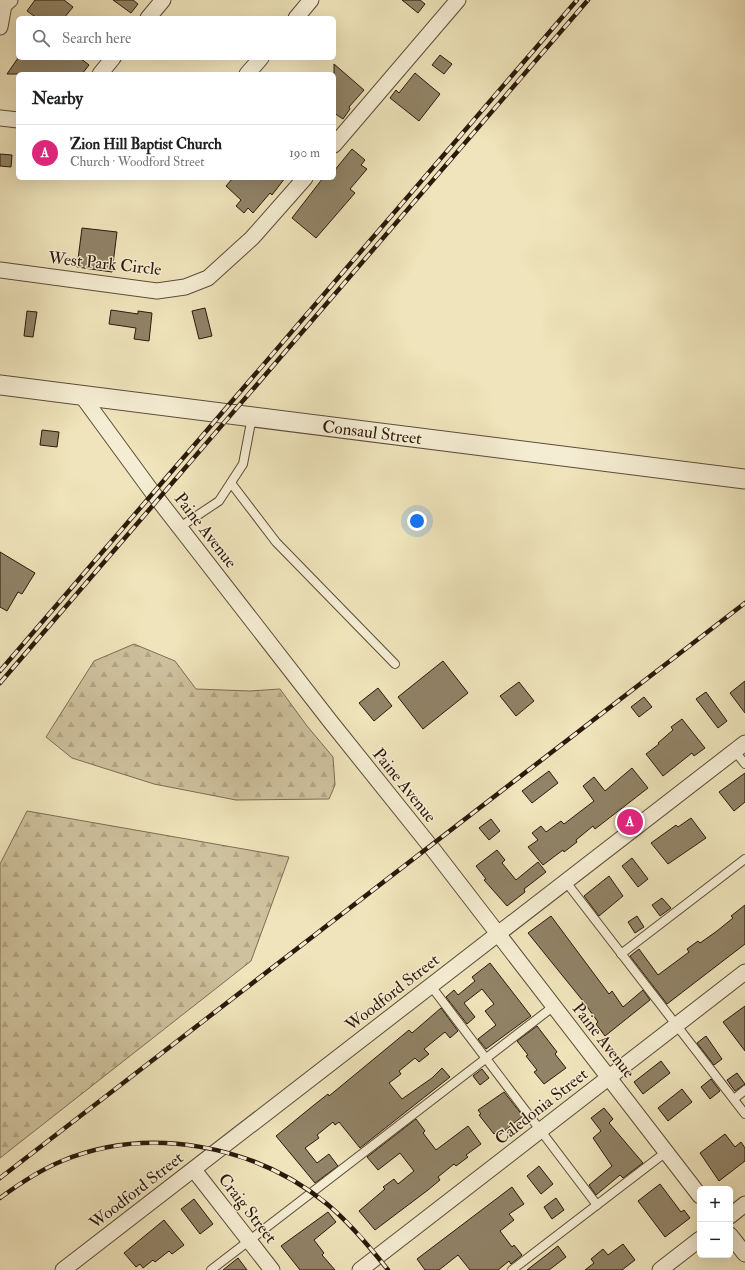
<!DOCTYPE html>
<html lang="en">
<head>
<meta charset="utf-8">
<style>
	body { margin:0; font-family:"IM FELL Double Pica",serif; background:#f6f6f6; color:#202124 }
	.controls { position:absolute; right:12px; bottom:12px; display:grid; overflow:hidden; border-radius:6px; box-shadow:0 4px 16px #0002 }
	.controls button { width:36px; height:36px; display:grid; place-items:center; padding:0; border:0; border-bottom:1px solid #e0e0e0; background:#fff; color:#202124; font:20px sans-serif }
	.you { position:absolute; left:417px; top:521px; width:14px; height:14px; margin:-10px; border:3px solid #fff; border-radius:50%; background:#1a73e8; box-shadow:0 0 0 6px #1a73e833 }
	.badge { display:grid; place-items:center; width:26px; height:26px; border-radius:50%; background:#db2777; color:#fff; font-size:13px; font-weight:700 }
	.pin { position:absolute; translate:-50% -50%; border:2px solid #fff; box-shadow:0 1px 4px #0006 }
	.list { margin:0; padding:0; list-style:none }
	h2 { display:flex; justify-content:space-between; align-items:center; height:52px; margin:0; padding:0 16px; font-size:17px }
	h2 small { font-size:13px; font-weight:400; color:#757577 }
	.list li { display:grid; grid-template-columns:26px 1fr auto; gap:12px; align-items:center; box-sizing:border-box; height:56px; padding:0 16px; border-top:1px solid #e0e0e0 }
	.list b { display:block; font-size:15px; white-space:nowrap }
	.list p { margin:0; font-size:13px; white-space:nowrap; color:#757577 }
	.list em { font-size:13px; font-style:normal; color:#757577 }
	.icon { flex:none; width:22px; height:22px; fill:none; stroke:currentColor; stroke-width:2; stroke-linecap:round; stroke-linejoin:round }
	.map { position:relative; flex:none; width:745px; height:1270px; overflow:hidden }
	.search { position:absolute; background:#fff; box-shadow:0 4px 16px #0002; left:16px; top:16px; width:320px; height:44px; display:flex; align-items:center; gap:10px; box-sizing:border-box; padding:0 14px; border-radius:6px; color:#757577; font-size:15px }
	.panel { position:absolute; background:#fff; box-shadow:0 4px 16px #0002; left:16px; top:72px; width:320px; height:108px; border-radius:6px }
	.map>svg:first-child { display:block }
	.forest { fill:url(#forest-firs); stroke:#7c6d54 }
	.building { fill:#918367; stroke:#2b190b }
	.lines { fill:none; stroke-linecap:round; stroke-linejoin:round }
	.service-casing { stroke:#5c4c37; stroke-width:10 }
	.minor-casing { stroke:#5c4c37; stroke-width:17 }
	.tertiary-casing { stroke:#5c4c37; stroke-width:21 }
	.service { stroke:#f5edd3; stroke-width:8 }
	.minor { stroke:#f5edd3; stroke-width:15 }
	.tertiary { stroke:#f5edd3; stroke-width:19 }
	.rail-casing { stroke:#2b190b; stroke-width:4.5 }
	.rail { stroke:#f5edd3; stroke-width:3; stroke-dasharray:9; stroke-linecap:butt }
	.labels { text-anchor:middle; stroke-width:3; stroke-linejoin:round; paint-order:stroke }
	.street-label { font-size:17px; fill:#2b190b; stroke:#f5edd3 }
</style>
</head>
<body>
<div class="map">
<svg width="745" height="1270" viewBox="0 0 745 1270">
	<defs>
		<pattern id="forest-firs" width="22" height="20" patternUnits="userSpaceOnUse"><rect width="22" height="20" fill="#cec19d"/><path d="M5 1l3.5 6h-7zM16 11l3.5 6h-7z" fill="#b1a586"/></pattern>
	</defs>
	<rect width="100%" height="100%" fill="#efe4bb"/>
	<filter id="stains"><feTurbulence type="fractalNoise" baseFrequency=".005" numOctaves="4"/><feColorMatrix values="0 0 0 0 .2 0 0 0 0 .09 0 0 0 0 .02 0 0 0 .5 -.17"/></filter>
	<radialGradient id="worn" r=".72"><stop offset=".6" stop-color="#630" stop-opacity="0"/><stop offset="1" stop-color="#630" stop-opacity=".3"/></radialGradient>
	<g class="forest">
		<path d="M134,644L175,661L196,689L250,691L280,689L307,726L333,757L335,785L329,799L236,800L154,784L72,758L46,737L94,661Z"/>
		<path d="M27,811L289,857L251,961L0,1158V864Z"/>
	</g>
	<g class="building">
		<path d="M35,0H64L73,7L64,18H37L27,11Z"/>
		<path d="M113,0H133L138,4L131,13Z"/>
		<path d="M402,0H420L425,4L418,13Z"/>
		<path d="M440,55L452,64L444,74L432,65Z"/>
		<path d="M18,58H80L89,65L82,74H7Z"/>
		<path d="M334,64L364,90L349,107L350,109L343,119L334,113Z"/>
		<path d="M415,73L440,94L419,121L390,98L396,90L399,93Z"/>
		<path d="M352,149L365,160L361,165L367,169L350,189L355,193L316,238L292,218L323,178H334V171Z"/>
		<path d="M0,154L12,155L11,167L0,166Z"/>
		<path d="M233,178H285L272,195L270,193L253,213L248,208L244,213L236,206L241,200L226,186Z"/>
		<path d="M82,228L117,232L112,272L77,267Z"/>
		<path d="M205,308L212,336L199,339L192,311Z"/>
		<path d="M111,310L138,314V311L152,313L149,341L134,339L136,328L109,324Z"/>
		<path d="M27,311L37,312L33,337L24,336Z"/>
		<path d="M42,430L59,432L57,447L40,445Z"/>
		<path d="M0,552L35,573L22,594L18,592L7,611L0,607Z"/>
		<path d="M443,661L468,693L423,729L398,697Z"/>
		<path d="M745,681V713L730,693Z"/>
		<path d="M519,682L534,701L516,716L500,696Z"/>
		<path d="M378,688L392,706L374,721L359,703Z"/>
		<path d="M706,692L727,721L718,728L696,699Z"/>
		<path d="M644,697L652,707L639,717L631,707Z"/>
		<path d="M682,719L705,748L694,756L692,753L663,776L646,754L659,744L658,743L673,730L671,727Z"/>
		<path d="M632,768L648,788L595,829L593,826L576,840L577,842L564,852L563,850L543,865L528,847L538,840L532,833L541,826L546,832L561,821L564,824L594,801L583,786L594,777L605,791Z"/>
		<path d="M549,771L558,783L532,803L522,791Z"/>
		<path d="M745,773V802L734,811L719,792Z"/>
		<path d="M691,818L706,838L668,864L651,843L676,825L678,827Z"/>
		<path d="M491,819L500,831L489,840L479,828Z"/>
		<path d="M497,850L505,860L502,863L516,880L538,862L546,872L524,889L525,892L507,906L484,880L486,879L476,866Z"/>
		<path d="M632,858L648,879L638,887L622,866Z"/>
		<path d="M609,876L623,896L599,916L584,896Z"/>
		<path d="M662,898L671,908L660,916L652,905Z"/>
		<path d="M745,905V944L667,1004L630,956L639,949L658,975L689,952L687,949L698,941L700,943L717,931L733,918L731,916Z"/>
		<path d="M551,916L609,994L612,991L623,1007L643,990L650,1000L605,1036L596,1024L598,1022L583,1001L528,933Z"/>
		<path d="M637,916L644,927L635,933L628,922Z"/>
		<path d="M490,963L531,1016L486,1049L478,1039L496,1025L485,1011L494,1004L482,989L464,1003L475,1017L467,1024L446,997L454,990L458,995L475,981L472,977Z"/>
		<path d="M745,1006V1051L723,1022Z"/>
		<path d="M441,1008L458,1031L450,1038L445,1032L424,1049L429,1054L419,1062L415,1058L399,1071L401,1074L389,1083L402,1099L432,1078L442,1068L450,1077L360,1148L339,1122L335,1125L333,1122L317,1135L319,1138L305,1148L317,1163L329,1154L338,1166L315,1183L276,1136L314,1105L328,1094L329,1096L409,1030L412,1033Z"/>
		<path d="M537,1026L557,1052L555,1054L566,1068L544,1084L534,1072L537,1070L526,1056L528,1055L517,1041Z"/>
		<path d="M706,1036L722,1059L714,1065L697,1043Z"/>
		<path d="M661,1061L670,1073L643,1094L634,1082Z"/>
		<path d="M482,1069L489,1078L480,1085L473,1076Z"/>
		<path d="M737,1073L745,1084L735,1091L727,1080Z"/>
		<path d="M711,1079L720,1091L710,1099L701,1087Z"/>
		<path d="M682,1089L692,1102L668,1121L658,1108Z"/>
		<path d="M504,1092L523,1116L498,1136L495,1133L494,1134L479,1115L481,1114L478,1110Z"/>
		<path d="M604,1108L613,1119L609,1123L643,1163L623,1178L620,1175L596,1195L589,1185L612,1166L593,1138L601,1131L591,1118Z"/>
		<path d="M416,1119L425,1131L423,1133L436,1150L468,1126L481,1144L466,1155L468,1157L456,1166L454,1164L438,1177L440,1180L428,1190L375,1230L359,1211L385,1189L383,1187L394,1179L398,1184L414,1171L400,1153L378,1170L367,1157Z"/>
		<path d="M725,1134L735,1147L741,1142L745,1148V1161L719,1181L700,1153Z"/>
		<path d="M539,1166L553,1184L541,1194L527,1176Z"/>
		<path d="M660,1184L681,1212L684,1210L690,1218L665,1237L638,1201Z"/>
		<path d="M512,1187L524,1204L509,1214L514,1220L500,1231L512,1247L514,1245L522,1255L511,1264L509,1261L498,1270H470L458,1255L439,1270H425L417,1259Z"/>
		<path d="M556,1198L564,1210L552,1219L544,1207Z"/>
		<path d="M194,1199L213,1224L200,1234L181,1209Z"/>
		<path d="M328,1212L336,1222L314,1240L324,1253L322,1255L335,1270H300L281,1246Z"/>
		<path d="M164,1220L184,1245L172,1254L169,1251L155,1262L153,1260L143,1268L140,1264L136,1267L124,1253Z"/>
		<path d="M623,1244L635,1260L622,1270H585L594,1263L591,1259L603,1249L608,1255Z"/>
		<path d="M558,1246L566,1257L549,1270H527Z"/>
		<path d="M238,1258L247,1270H223Z"/>
	</g>
	<g class="lines">
		<defs>
			<g id="service">
				<path d="M231,483L276,542L395,664"/>
				<path d="M180,527L219,501L243,464L252,417"/>
				<path d="M735,751L745,764"/>
				<path d="M566,882L745,1114"/>
				<path d="M621,954L745,859"/>
				<path d="M431,986L597,1205"/>
				<path d="M734,1099L745,1090"/>
				<path d="M211,1270L554,1006"/>
				<path d="M512,1270L666,1152"/>
			</g>
			<g id="minor">
				<path d="M148,18L163,0"/>
				<path d="M296,18L311,0"/>
				<path d="M0,27L4,5L10,0"/>
				<path d="M100,74L113,58"/>
				<path d="M247,74L261,58"/>
				<path d="M0,118L18,120"/>
				<path d="M334,145L458,0"/>
				<path d="M0,270L157,291L185,287L208,278L252,238L305,178"/>
				<path d="M82,396L153,493L330,721L435,852L700,1196"/>
				<path d="M194,1170L272,1270"/>
				<path d="M730,1216L745,1204"/>
				<path d="M730,1235L745,1254"/>
				<path d="M63,1270L745,743"/>
				<path d="M360,1270L745,972"/>
				<path d="M660,1270L700,1239"/>
			</g>
			<g id="tertiary">
				<path id="s1" d="M0,385L745,479"/>
			</g>
		</defs>
		<use href="#service" class="service-casing"/>
		<use href="#minor" class="minor-casing"/>
		<use href="#tertiary" class="tertiary-casing"/>
		<use href="#service" class="service"/>
		<use href="#minor" class="minor"/>
		<use href="#tertiary" class="tertiary"/>
		<defs>
			<g id="rail">
				<path d="M0,671L577,0"/>
				<path d="M0,683L588,0"/>
				<path d="M0,1178L745,603"/>
				<path d="M0,1198C19,1184 40,1170 62,1161C149,1125 255,1145 327,1204C350,1223 369,1246 388,1270"/>
			</g>
		</defs>
		<use href="#rail" class="rail-casing"/>
		<use href="#rail" class="rail"/>
	</g>
	<g class="labels">
		<g class="street-label">
			<text transform="translate(105 263) rotate(6)" y="6">West Park Circle</text>
			<text dy="6" stroke="none"><textPath href="#s1" startOffset="375">Consaul Street</textPath></text>
			<text transform="translate(206 530) rotate(52)" y="6">Paine Avenue</text>
			<text transform="translate(405 785) rotate(51)" y="6">Paine Avenue</text>
			<text transform="translate(392 992) rotate(-38)" y="6">Woodford Street</text>
			<text transform="translate(604 1040) rotate(52)" y="6">Paine Avenue</text>
			<text transform="translate(541 1106) rotate(-38)" y="6">Caledonia Street</text>
			<text transform="translate(136 1190) rotate(-38)" y="6">Woodford Street</text>
			<text transform="translate(248 1208) rotate(52)" y="6">Craig Street</text>
		</g>
	</g>
	<rect width="100%" height="100%" filter="url(#stains)"/>
	<rect width="100%" height="100%" fill="url(#worn)"/>
</svg>
<div class="controls">
<button>+</button>
<button>−</button>
</div>
<div class="you"></div>
<div class="pin badge" style="left:630px;top:822px">A</div>
<div class="search"><svg class="icon" aria-label="search" viewBox="0 0 24 24"><circle cx="10" cy="10" r="6"/><path d="M15 15l6 6"/></svg>Search here</div>
<section class="panel">
<h2>Nearby<small></small></h2>
<ul class="list">
<li><span class="badge">A</span><div><b>Zion Hill Baptist Church</b><p>Church · Woodford Street</p></div><em>190 m</em></li>
</ul>
</section>
</div>
</body>
</html>
